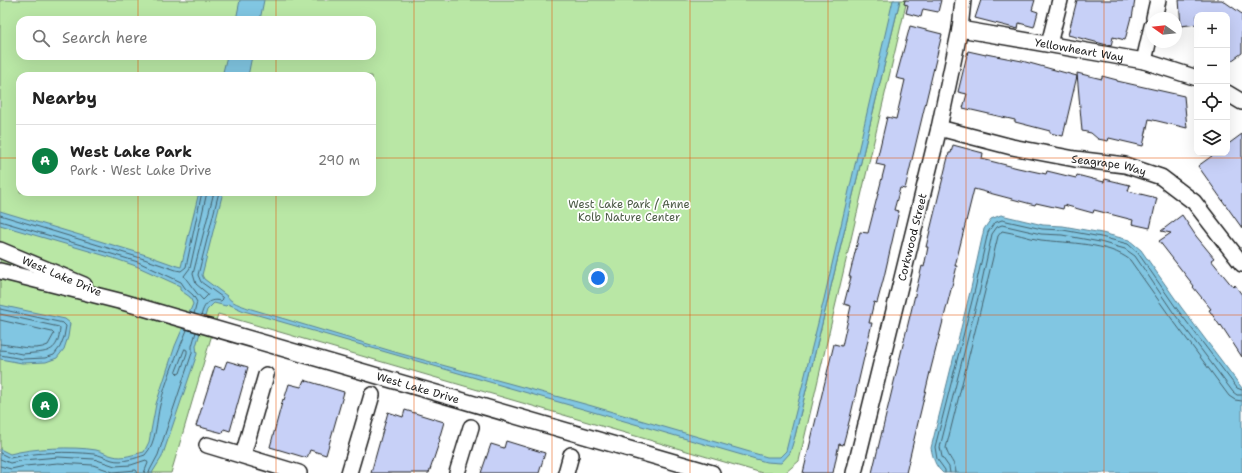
<!DOCTYPE html>
<html lang="en">
<head>
<meta charset="utf-8">
<style>
	body { margin:0; font-family:"Shantell Sans",sans-serif; background:#f6f6f6; color:#222 }
	.controls { position:absolute; right:12px; top:12px; display:grid; overflow:hidden; border-radius:8px; box-shadow:0 4px 16px #0002 }
	.controls button { width:36px; height:36px; display:grid; place-items:center; padding:0; border:0; border-bottom:1px solid #e0e0e0; background:#fff; color:#222; font:20px sans-serif }
	.compass { position:absolute; left:1146px; top:12px; width:36px; height:36px; border-radius:50%; background:#fff; box-shadow:0 4px 16px #0002; rotate:285deg }
	.you { position:absolute; left:598px; top:278px; width:14px; height:14px; margin:-10px; border:3px solid #fff; border-radius:50%; background:#1a73e8; box-shadow:0 0 0 6px #1a73e833 }
	.badge { display:grid; place-items:center; width:26px; height:26px; border-radius:50%; background:#0b8043; color:#fff; font-size:13px; font-weight:700 }
	.pin { position:absolute; translate:-50% -50%; border:2px solid #fff; box-shadow:0 1px 4px #0006 }
	.list { margin:0; padding:0; list-style:none }
	h2 { display:flex; justify-content:space-between; align-items:center; height:52px; margin:0; padding:0 16px; font-size:17px }
	h2 small { font-size:13px; font-weight:400; color:#767676 }
	.list li { display:grid; grid-template-columns:26px 1fr auto; gap:12px; align-items:center; box-sizing:border-box; height:72px; padding:0 16px; border-top:1px solid #e0e0e0 }
	.list b { display:block; font-size:15px; white-space:nowrap }
	.list p { margin:0; font-size:13px; white-space:nowrap; color:#767676 }
	.list em { font-size:13px; font-style:normal; color:#767676 }
	.icon { flex:none; width:22px; height:22px; fill:none; stroke:currentColor; stroke-width:2; stroke-linecap:round; stroke-linejoin:round }
	.map { position:relative; flex:none; width:1242px; height:473px; overflow:hidden }
	.search { position:absolute; background:#fff; box-shadow:0 4px 16px #0002; left:16px; top:16px; width:360px; height:44px; display:flex; align-items:center; gap:10px; box-sizing:border-box; padding:0 14px; border-radius:12px; color:#767676; font-size:15px }
	.panel { position:absolute; background:#fff; box-shadow:0 4px 16px #0002; left:16px; top:72px; width:360px; height:124px; border-radius:12px }
	.map>svg:first-child { display:block }
	.green { fill:#b9e7a5; stroke:#6a8260; fill-rule:evenodd }
	.water { fill:#81c6e2; stroke:#598293 }
	.lines { fill:none; stroke-linecap:round; stroke-linejoin:round }
	.shore { stroke:#44606b; stroke-width:1 }
	.building { fill:#c7d0f7; stroke:#1c1c1c }
	.minor-casing { stroke:#1c1c1c; stroke-width:18 }
	.minor { stroke:#fff; stroke-width:15 }
	.grid { fill:none; stroke:#e8590c; stroke-width:1; stroke-opacity:0.55 }
	.labels { text-anchor:middle; stroke-width:3.5; stroke-linejoin:round; paint-order:stroke }
	.street-label { font-size:11px; fill:#1c1c1c; stroke:#fff }
	.park-label { font-size:11px; fill:#4b5945; stroke:#fff }
</style>
</head>
<body>
<div class="map">
<svg width="1242" height="473" viewBox="0 0 1242 473">
	<rect width="100%" height="100%" fill="#fff"/>
	<filter id="ink" filterUnits="userSpaceOnUse"><feTurbulence type="fractalNoise" baseFrequency=".025" numOctaves="2"/><feDisplacementMap in="SourceGraphic" scale="8" xChannelSelector="R" yChannelSelector="G"/><feConvolveMatrix kernelMatrix="1 2 1 2 8 2 1 2 1" color-interpolation-filters="sRGB"/></filter>
	<g filter="url(#ink)">
		<path class="green" d="M0,0H895L788,454L795,436L900,0H907L799,461L785,473H762L218,314L171,473H0ZM20,20H372V56H20ZM20,76H372V192H20Z"/>
		<g class="water">
			<path d="M240,0H264L260,20H236Z"/>
			<path d="M893,0H900L795,436L790,453L781,463L766,462L244,311L228,304L226,306L214,303L207,310L196,346L197,354L162,457L152,473H0V449L10,454C32,448 73,446 96,450C102,451 107,455 113,456C123,459 134,454 144,452L149,442L156,404L175,346L193,304L190,297L180,290V286L136,266L113,258L0,225V211L146,255L177,266L181,267L199,192H223L202,275L204,279L227,296C231,303 241,305 248,308L398,353L592,406L767,457H780L786,451L824,299Z"/>
			<path d="M227,56H252L248,76H222Z"/>
			<path d="M1001,215L1043,225L1063,226L1102,233L1129,240L1141,250L1181,307L1242,388V473H943C935,466 933,458 931,448L971,288L984,229L991,219Z"/>
			<path d="M0,305L65,319L70,323L68,337L64,349L57,358L46,362L22,363L0,359Z"/>
		</g>
		<g class="lines">
			<g class="shore">
				<path d="M207,192L190,268L184,276C190,284 196,293 203,300L207,296L208,294L196,284L193,274L214,192"/>
				<path d="M0,215L144,259L176,270L181,271L186,267L202,192"/>
				<path d="M0,221L115,255L138,262L181,282L185,288L193,295L197,302L194,314"/>
				<path d="M0,309L63,323L66,326L64,337L60,347L54,355L45,358L23,359L0,355"/>
				<path d="M0,314L59,327L60,329C58,348 52,352 34,353C30,353 26,354 22,354C14,353 8,350 0,350"/>
				<path d="M201,316C204,304 209,298 221,301L223,299L222,297L201,282L198,275L219,192"/>
				<path d="M0,320L52,332L54,334L48,345C34,352 15,345 0,344"/>
				<path d="M185,349L187,350V353L180,373L178,374L176,372Z"/>
				<path d="M0,453L10,458C37,452 66,451 94,454C100,455 106,458 112,460C122,463 136,458 145,455C157,442 156,421 160,405C166,380 177,354 187,330"/>
				<path d="M0,459L10,463L24,460L58,457L94,459L115,466L131,465L146,460L148,463L144,473"/>
				<path d="M0,466L11,469L25,466L58,463L93,465L113,472L136,470L138,473"/>
				<path d="M149,473L150,470L158,455L192,353V346L196,332"/>
				<path d="M945,473V470L937,459L935,447L975,289L988,232L994,223L1002,220L1042,229L1063,230L1101,237L1128,244L1138,253L1177,309L1237,388L1242,390"/>
				<path d="M950,473L949,467L942,457L940,447L980,290L992,234L997,227L1002,225L1041,234L1062,235L1100,242L1125,249L1135,256L1173,312L1233,392L1237,395H1242"/>
				<path d="M956,473C956,463 948,458 946,448L985,291L998,236L1002,231C1015,233 1028,238 1041,240C1068,243 1109,243 1130,260L1169,315L1229,396L1235,400L1242,401"/>
			</g>
		</g>
		<g class="building">
			<path d="M905,0H941L938,12L923,9L921,17L906,13L908,5L904,4Z"/>
			<path d="M981,0H1035L1032,10L1038,12L1034,27L1019,23L1018,29L975,18Z"/>
			<path d="M1077,0H1135L1132,18L1131,17L1125,40L1113,37L1111,46L1068,35Z"/>
			<path d="M1179,0H1222L1242,14V53L1227,64V15H1197V24L1181,26Z"/>
			<path d="M910,26L942,34L905,189L900,188L894,210L899,211L884,277L877,303L874,302L869,323H872L850,418L843,445L839,444L833,473H803L834,344L842,346L851,306L844,304L851,277H849L860,232L868,233L885,166L876,164L887,117L896,119L905,80L896,78Z"/>
			<path d="M968,51L986,55V54L1022,61L1077,76L1063,136L1050,133V131L1015,122V120L963,108L967,94L958,92Z"/>
			<path d="M1077,73L1102,79V76L1117,80V81L1184,96L1187,128L1149,119L1143,146L1109,138L1108,141L1098,139L1091,133L1082,131Z"/>
			<path d="M1242,134V228L1198,166L1216,153H1227V145Z"/>
			<path d="M953,145L983,153L982,159L1018,168L1046,174L1047,171L1076,178L1077,175L1104,182L1105,179L1130,185L1128,191L1157,198L1150,228L1132,224L1133,220L1094,210L1093,213L1064,205L1063,209L1036,203L1035,205L974,189L955,266H957L931,368L906,473H872L922,266L924,267L928,247H926L949,153H951Z"/>
			<path d="M1182,215L1196,236L1214,258L1211,260L1233,287L1235,285L1242,295V357L1221,325L1220,326L1209,310L1211,309L1193,287L1194,286L1159,241L1171,233L1161,231Z"/>
			<path d="M227,361L248,367L230,431L224,429L223,433L196,426L215,366L224,369Z"/>
			<path d="M304,380L344,392L326,455L310,450L307,458L270,447L283,399L284,400L289,384L301,387Z"/>
			<path d="M405,410L444,422L439,439L440,440L429,473H371L388,412L403,417Z"/>
			<path d="M506,441L545,453L539,473H481L491,444L504,448Z"/>
		</g>
		<g class="lines">
			<defs>
				<g id="minor">
					<path d="M1154,18L1158,0"/>
					<path id="s1" d="M960,29L1144,61L1197,78"/>
					<path d="M1049,44L1060,0"/>
					<path d="M1144,61L1152,26"/>
					<path d="M1227,93L1242,102"/>
					<path id="s2" d="M939,128L1012,147L1075,159L1125,165L1161,177L1194,202L1242,264"/>
					<path d="M0,250L84,285"/>
					<path id="s3" d="M0,271L123,302L712,473"/>
					<path d="M207,445L299,473"/>
					<path d="M243,455L266,375"/>
					<path d="M349,473L372,395"/>
					<path d="M457,473L471,427"/>
					<path d="M566,473L571,455"/>
					<path id="s4" d="M854,473L939,128L960,29L963,0"/>
				</g>
			</defs>
			<use href="#minor" class="minor-casing"/>
			<use href="#minor" class="minor"/>
		</g>
	</g>
	<path class="grid" d="M138,0V20M276,0V20M414,0V473M552,0V473M690,0V473M828,0V473M966,0V473M1104,0V473M138,56V76M276,56V76M0,158H20M372,158H1242M138,192V473M276,192V473M0,315H1242"/>
	<g class="labels">
		<g class="street-label">
			<text dy="4" stroke="none"><textPath href="#s1" startOffset="121">Yellowheart Way</textPath></text>
			<text dy="4" stroke="none"><textPath href="#s2" startOffset="174">Seagrape Way</textPath></text>
			<text dy="4" stroke="none"><textPath href="#s4" startOffset="243">Corkwood Street</textPath></text>
			<text transform="translate(62 276) rotate(23)" y="4">West Lake Drive</text>
			<text dy="4" stroke="none"><textPath href="#s3" startOffset="434">West Lake Drive</textPath></text>
		</g>
		<g class="park-label">
			<text x="629" y="208">West Lake Park / Anne<tspan x="629" dy="13">Kolb Nature Center</tspan></text>
		</g>
	</g>
</svg>
<div class="controls">
<button>+</button>
<button>−</button>
<button><svg class="icon" aria-label="locate" viewBox="0 0 24 24"><circle cx="12" cy="12" r="6"/><path d="M12 2v4M12 18v4M2 12h4M18 12h4"/></svg></button>
<button><svg class="icon" aria-label="layers" viewBox="0 0 24 24"><path d="M12 4l9 5-9 5-9-5zM3 14l9 5 9-5"/></svg></button>
</div>
<svg class="compass" viewBox="-18 -18 36 36"><path d="M0-13l5 13h-10z" fill="#e53935"/><path d="M0 13l5-13h-10z" fill="#767676"/></svg>
<div class="you"></div>
<div class="pin badge" style="left:45px;top:405px">A</div>
<div class="search"><svg class="icon" aria-label="search" viewBox="0 0 24 24"><circle cx="10" cy="10" r="6"/><path d="M15 15l6 6"/></svg>Search here</div>
<section class="panel">
<h2>Nearby<small></small></h2>
<ul class="list">
<li><span class="badge">A</span><div><b>West Lake Park</b><p>Park · West Lake Drive</p></div><em>290 m</em></li>
</ul>
</section>
</div>
</body>
</html>
